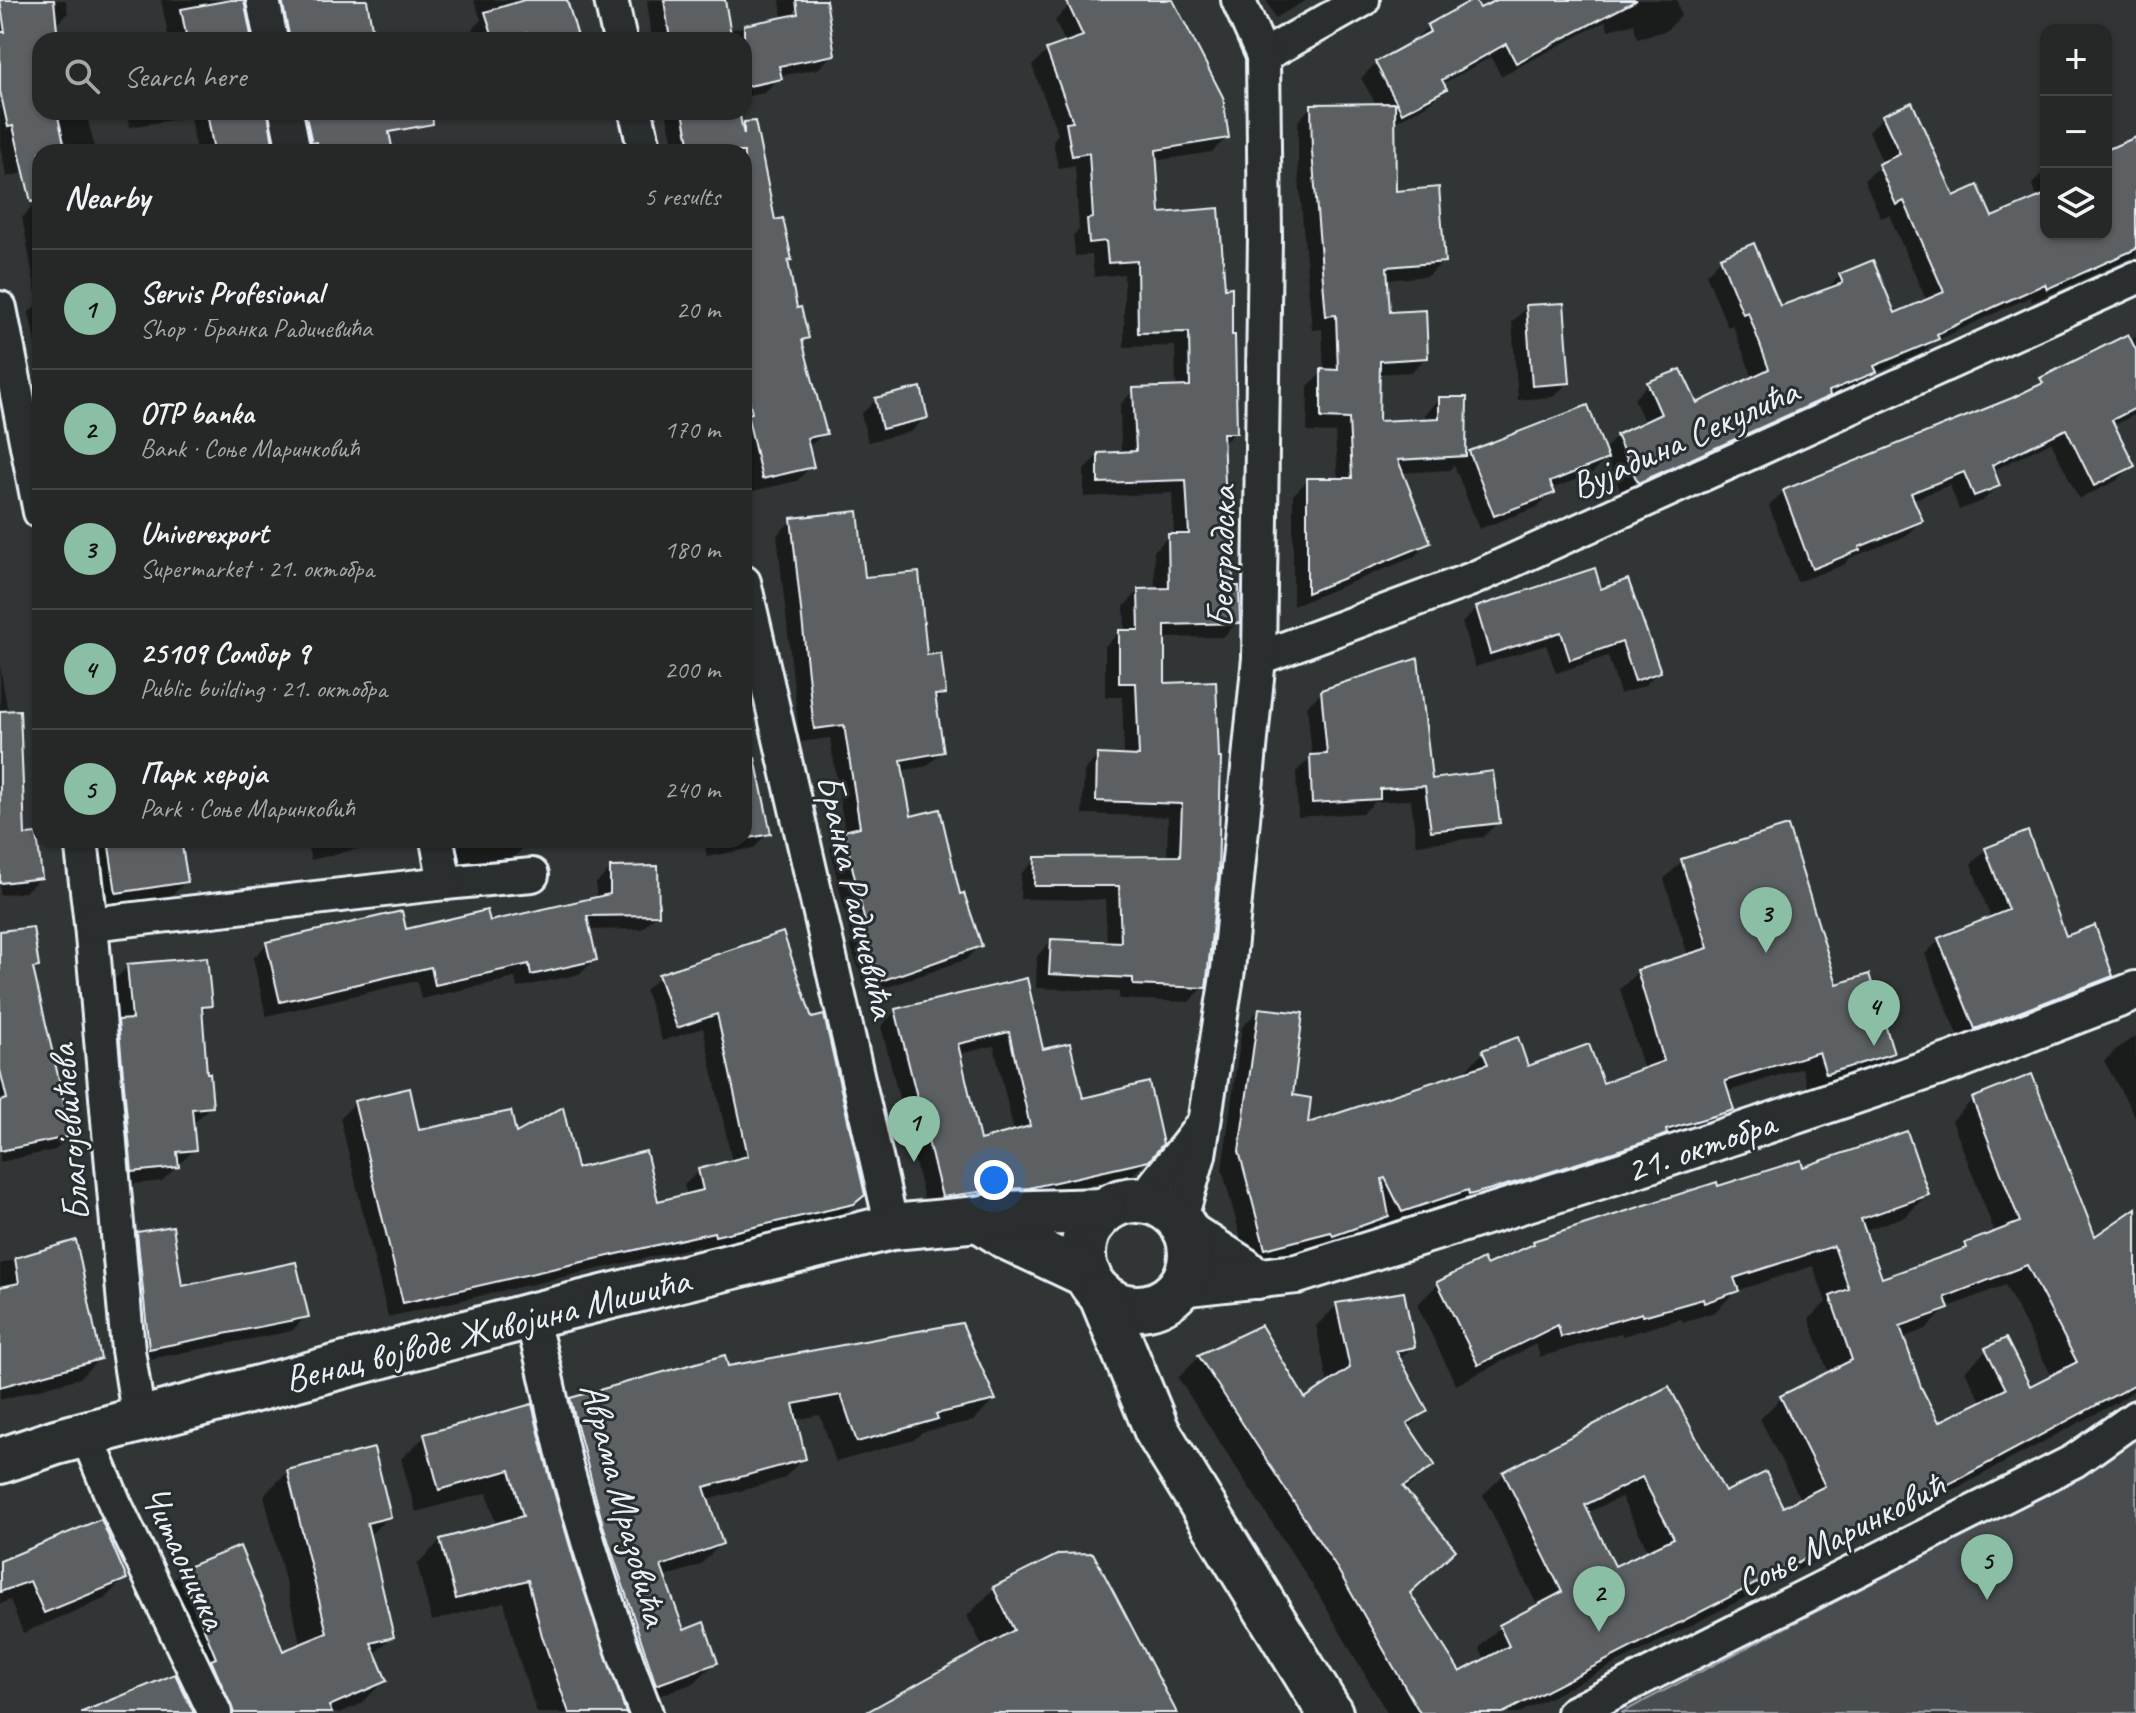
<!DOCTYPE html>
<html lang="en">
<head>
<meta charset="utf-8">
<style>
	body { margin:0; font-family:Caveat,sans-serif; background:#323434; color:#f1f3f6 }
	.controls { position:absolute; right:24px; top:24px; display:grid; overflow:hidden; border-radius:16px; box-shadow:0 2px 6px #0004 }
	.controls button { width:72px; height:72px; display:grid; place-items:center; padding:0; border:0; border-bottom:2px solid #424445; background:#262828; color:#f1f3f6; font:40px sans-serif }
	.you { position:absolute; left:994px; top:1180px; width:28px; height:28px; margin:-20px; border:6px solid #fff; border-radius:50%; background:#1a73e8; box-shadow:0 0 0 12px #1a73e833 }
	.badge { display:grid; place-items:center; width:52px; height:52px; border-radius:50%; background:#8abfa5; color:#111; font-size:26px; font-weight:700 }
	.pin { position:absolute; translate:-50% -66px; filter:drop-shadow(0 2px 4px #0008) }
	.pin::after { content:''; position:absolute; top:42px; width:28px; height:24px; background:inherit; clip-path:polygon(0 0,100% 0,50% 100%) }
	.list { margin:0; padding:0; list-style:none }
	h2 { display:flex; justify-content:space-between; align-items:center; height:104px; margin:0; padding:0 32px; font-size:34px }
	h2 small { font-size:26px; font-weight:400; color:#a4a6a8 }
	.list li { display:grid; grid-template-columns:52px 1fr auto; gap:24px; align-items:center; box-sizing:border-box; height:120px; padding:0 32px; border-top:2px solid #424445 }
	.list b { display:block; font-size:30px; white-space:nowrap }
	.list p { margin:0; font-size:26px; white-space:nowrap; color:#a4a6a8 }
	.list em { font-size:26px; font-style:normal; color:#a4a6a8 }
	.icon { flex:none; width:44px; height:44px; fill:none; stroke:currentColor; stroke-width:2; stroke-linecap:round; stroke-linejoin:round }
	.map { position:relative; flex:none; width:2136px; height:1713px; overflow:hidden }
	.search { position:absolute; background:#262828; box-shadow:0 2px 6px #0004; left:32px; top:32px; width:720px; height:88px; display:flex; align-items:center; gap:20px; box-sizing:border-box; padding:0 28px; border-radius:24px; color:#a4a6a8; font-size:30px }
	.panel { position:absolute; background:#262828; box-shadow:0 2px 6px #0004; left:32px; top:144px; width:720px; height:704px; border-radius:24px }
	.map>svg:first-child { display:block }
	.green { fill:#494d4f; stroke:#989fa4; stroke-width:2 }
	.shadow { fill:#0007; fill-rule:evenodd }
	.building { fill:#5c6063; stroke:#e8f1f8; stroke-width:2; fill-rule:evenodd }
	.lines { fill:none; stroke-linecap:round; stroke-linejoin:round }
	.minor-casing { stroke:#e8f1f8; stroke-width:38 }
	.tertiary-casing { stroke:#e8f1f8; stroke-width:44 }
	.secondary-casing { stroke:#e8f1f8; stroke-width:50 }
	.minor { stroke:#2a2d2e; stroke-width:32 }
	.tertiary { stroke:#2a2d2e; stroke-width:38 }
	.secondary { stroke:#2a2d2e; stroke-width:44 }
	.labels { text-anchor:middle; stroke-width:6; stroke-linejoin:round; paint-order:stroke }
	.street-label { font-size:38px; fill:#e8f1f8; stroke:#2a2d2e }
</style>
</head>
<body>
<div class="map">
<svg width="2136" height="1713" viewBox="0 0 2136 1713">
	<rect width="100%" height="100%" fill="#323536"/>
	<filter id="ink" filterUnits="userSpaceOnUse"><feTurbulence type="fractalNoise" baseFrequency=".0125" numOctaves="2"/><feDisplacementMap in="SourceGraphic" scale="16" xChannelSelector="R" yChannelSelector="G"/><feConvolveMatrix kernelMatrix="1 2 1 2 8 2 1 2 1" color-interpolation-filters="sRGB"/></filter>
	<g filter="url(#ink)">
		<path class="green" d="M2136,1431V1713H1621L2056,1487Z"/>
		<g class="shadow">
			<path d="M0,0H66L68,13L54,27L56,40H40V112H86L94,145L86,152H40V169L7,177L0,147Z"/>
			<path d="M161,0H243L251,40H169Z"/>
			<path d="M257,0H366L373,40H272Z"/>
			<path d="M474,0H565L577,40H475L472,29L481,20Z"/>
			<path d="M647,0H723L728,30L782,19L780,0H825L833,54L818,69L779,76L765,93L744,97V40H652Z"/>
			<path d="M1074,0H1171L1227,137L1212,152L1154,161L1158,215L1235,432L1221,446L1225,535L1238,622L1223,637L1163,638V685L1214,683L1204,987L1189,1002L1119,999V992L1036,988L1037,956L1051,941L1107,943L1105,900L1020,899L1021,874L1036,859L1167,858L1168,817L1082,814L1084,771L1098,756L1124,757L1122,697H1105V646L1120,632H1125L1124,606L1139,591H1155L1154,551L1169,536H1174L1172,493L1084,497V470L1098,455L1121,454L1120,405L1134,390L1176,389L1175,346L1124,347V274L1094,277L1092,255L1075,256L1073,235L1079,230L1075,166L1058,169L1053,140L1058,134L1032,66L1047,51L1066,44L1055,21Z"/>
			<path d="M1266,0H1307L1275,18Z"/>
			<path d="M1502,0H1677L1681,16L1666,31L1637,38L1634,24L1608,30L1606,21L1501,76L1491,57L1442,84L1444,89L1430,103L1393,123L1394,193L1443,262L1428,276L1386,280L1388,314L1426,358L1411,372L1378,374L1377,423L1425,421V414L1440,399H1465L1464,458L1470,452L1603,451L1617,436L1645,424L1634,399L1648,384L1696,405L1753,379L1733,326L1728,328L1706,274L1721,259L1779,309L1825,290L1840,276L1894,316L1927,302L1889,215L1881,218L1864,180L1883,164L1869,131L1883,117L1952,199L1991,220L2038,200L2032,184L2046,170V234H2106V152L2129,142L2136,135V256L2032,302L2030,297L1978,321L1932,343L1922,353L1874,373L1860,387L1821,402L1813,410L1623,496L1606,459L1591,474L1551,489L1552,492L1538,507L1479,529L1454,465L1449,470L1401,473L1429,542L1414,557L1293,606V495L1308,480H1338L1335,433L1307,432L1308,386L1324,371L1322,329L1312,330L1298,168V121L1312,106L1376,105L1361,78L1376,63L1413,41L1428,27L1479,11Z"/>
			<path d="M128,112H266L274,152H196L190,117L130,127Z"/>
			<path d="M280,112H386L390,152H295Z"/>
			<path d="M666,112H737L748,167L774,222L786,263L796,310L806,337L801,343L825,433L807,448L811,466L797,481L748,492L744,477V152H675Z"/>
			<path d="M37,202H40V347L36,348L29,312L38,303L22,218Z"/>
			<path d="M1527,307L1568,383L1553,397L1518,400L1512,322Z"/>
			<path d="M2136,337V414L2113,426L2132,465L2118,480L2079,499L2051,442L1992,471L1997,486L1983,501L1959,510L1950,485L1912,500L1920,521L1906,536L1850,558L1844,565L1797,582L1769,506L1784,491L2031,391L2042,380Z"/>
			<path d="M876,400L926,417L911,432L868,442L861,414Z"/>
			<path d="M792,520L864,580L926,657L944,693L934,703L942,752L927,766L901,771L909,818L980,945L965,960L867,994L850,944L852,942L830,848L845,833L830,738L800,742L777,535Z"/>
			<path d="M1600,591L1659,671L1644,686L1620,694L1608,656L1556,673L1546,645L1475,667L1462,623L1477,608Z"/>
			<path d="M0,666L14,747L0,808Z"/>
			<path d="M1322,692L1431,781L1498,822L1483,837L1416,845L1411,800L1375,802L1363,813L1298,817L1296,772L1312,756L1307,706Z"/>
			<path d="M744,777L768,833L754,848L707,857L704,840H744Z"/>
			<path d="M0,840L40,878L25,892L0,895Z"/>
			<path d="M95,840H179L185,882L170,897L101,908Z"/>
			<path d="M306,840H379L374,845L311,860Z"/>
			<path d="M434,840H523L524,847L510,862L446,874Z"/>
			<path d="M641,840H672L642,846Z"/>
			<path d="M1986,849L2065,938L2111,975L2096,990L1960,1042L1925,954L1940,939L1991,919L1971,864Z"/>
			<path d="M1682,861L1836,986L1891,1052L1874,1070L1808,1090L1802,1068L1726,1092L1732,1110L1714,1127L1385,1228L1381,1222L1370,1233L1315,1252L1314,1249L1248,1265L1222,1169L1242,1027L1259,1010L1290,1097L1306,1126L1468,1073L1466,1069L1484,1052L1527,1069L1602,1086L1644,1070L1620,989L1638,972L1688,956L1664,879Z"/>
			<path d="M611,869L657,914L642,929L588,930L595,959L580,974L517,988L515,978L421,999L417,981L266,1016L253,958L267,944L488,923L596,899V883Z"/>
			<path d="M0,933L36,967L32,971L69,1135L55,1150L0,1162Z"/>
			<path d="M782,934L863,1195L848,1210L838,1218L700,1249L699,1246L388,1317L340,1118L355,1103L418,1132L514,1136L575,1170L657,1203L687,1196L684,1185L699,1171L732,1162L703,1028L662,1041L645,990L660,976Z"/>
			<path d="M128,966L209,1005L200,1015L205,1075L211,1106L196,1121H191L194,1150L162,1181L118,1186L105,1037L117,1024L113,981Z"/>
			<path d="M1025,981L1041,1051L1081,1100L1148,1160L1132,1175L1013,1202L927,1211L881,1026L896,1011ZM994,1046L1014,1132L979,1143L959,1054Z"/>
			<path d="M2136,1036V1118L2104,1061L2119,1047Z"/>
			<path d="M1973,1099L2094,1239L2136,1210V1389L2116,1403L1903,1517L1519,1713H1387L1317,1592L1178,1378L1199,1357L1304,1401L1328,1385L1316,1326L1337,1305L1413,1346L1399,1360L1426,1411L1408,1428L1433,1465L1404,1491L1408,1594L1460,1675L1486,1661L1479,1648L1500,1627L1538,1607L1483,1495L1504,1474L1592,1428L1725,1495L1782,1509L1801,1500L1760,1419L1781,1398L1829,1374L1809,1319L1826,1302L1813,1266L1736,1291L1715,1312L1683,1322L1681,1319L1622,1336L1621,1333L1540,1357L1536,1344L1456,1385L1417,1305L1438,1284L1485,1268L1528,1249L1534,1242L1717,1188L1802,1170L1927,1195L1906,1216L1863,1231L1881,1280L1958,1253L1966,1244L1995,1233L1952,1121ZM2005,1285L2052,1377L2029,1389L1987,1350L1965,1371L1982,1403L1938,1425L1919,1387L1902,1338L1926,1329L1947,1308ZM1621,1497L1649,1552L1614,1569L1587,1513Z"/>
			<path d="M138,1233L180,1289L306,1316L292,1331L135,1362L123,1248Z"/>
			<path d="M74,1243L99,1359L80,1378L0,1400V1264Z"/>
			<path d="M726,1368L994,1400L973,1421L922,1432L914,1440L836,1462L820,1415L795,1420L804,1458L783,1479L707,1500L721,1544L700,1565L663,1578L683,1632L716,1662L694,1683L634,1705L550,1421L571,1399Z"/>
			<path d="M425,1436L547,1474L594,1629L624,1713H537L519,1660L504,1602L432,1621L417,1564L441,1540L496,1526L487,1493L416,1512L401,1459Z"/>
			<path d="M288,1471L389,1516L368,1537L392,1636L374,1655L385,1680L361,1704L340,1713H201L157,1596L181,1572L239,1548L282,1653L301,1646L264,1495Z"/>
			<path d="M0,1565L125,1578L104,1599L23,1633L10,1600L0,1604Z"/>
			<path d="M994,1589L1173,1713H869L984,1649L967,1616Z"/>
		</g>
		<g class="building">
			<path d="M0,0H54L58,40H40V112H57L66,152H40V201L31,202L13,126L8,127L0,91V32H5Z"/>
			<path d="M231,0H244L252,40H187L181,9Z"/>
			<path d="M282,0H367L374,40H290Z"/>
			<path d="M524,0H567L579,40H530L527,33L503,40H494L485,12Z"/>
			<path d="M664,0H725L732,40H670Z"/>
			<path d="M796,0H826L835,55L779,66L782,79L744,87V25L798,14Z"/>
			<path d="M1066,0H1173L1223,97L1229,138L1156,150L1160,213L1219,208L1225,288L1232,287V335H1235L1237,433H1223L1227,533H1232L1233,586H1239L1240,623L1165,625V683L1216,681L1219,758H1221L1218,877L1206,988L1133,985V978L1049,974L1051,939L1121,942L1119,886H1034L1035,857L1180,856L1182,804L1096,801L1097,754L1139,756L1136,683H1119V630H1139L1138,589L1169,588L1168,534H1189L1186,480L1098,483V453L1136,451L1133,388L1190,386L1189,332L1138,333L1137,261L1108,263L1106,241L1089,243L1087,219L1093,218L1089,153L1072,156L1066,123L1073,122L1046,49L1083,36Z"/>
			<path d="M1472,0H1475L1480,8L1497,0H1637L1516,63L1506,44L1442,80L1447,89L1402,113L1375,62L1430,32L1427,25Z"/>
			<path d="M1912,102L1954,196L1978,185L1992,217L2046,194V234H2106V150L2136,137V249L2047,289L2045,284L1994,307L1937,334L1939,339L1874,366L1877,372L1829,391L1830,396L1638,483L1616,435L1661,414L1647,382L1681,369L1697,403L1769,369L1748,312L1743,314L1720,257L1754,243L1780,306L1843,283L1839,274L1873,260L1895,313L1944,292L1904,201L1896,205L1878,164L1900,154L1882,115Z"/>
			<path d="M1395,103L1396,191L1439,187L1445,262L1387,267L1390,312L1426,310L1428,358L1380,361L1379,421L1439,418V397H1467L1466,456L1398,460L1431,543L1307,593V478H1352L1349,419L1321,418V369L1338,370L1336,315L1326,316L1312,152L1311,104Z"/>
			<path d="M207,112H268L274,150L214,152Z"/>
			<path d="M305,112H432L433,124L389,132L393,152H318L317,142L312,143Z"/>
			<path d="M683,112H739L744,135V122L755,121L775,220L783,218L792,260L788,261L797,308L801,307L809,338L802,340L827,434L807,438L814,467L762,479L747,414L752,413L744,378V152H691Z"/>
			<path d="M1564,303L1570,383L1532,386L1526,305Z"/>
			<path d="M2128,334L2136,350V408L2112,420L2135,466L2094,486L2066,429L1992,465L2000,486L1974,496L1964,472L1911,493L1923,521L1859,547L1860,550L1812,569L1783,490L2012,398L2043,383L2040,378Z"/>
			<path d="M921,387L928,418L882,429L875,398Z"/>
			<path d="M1588,405L1608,459L1550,482L1555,493L1494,516L1469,451Z"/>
			<path d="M858,511L865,577L919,572L927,655L941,653L946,694L935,695L944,752L901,760L911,816L940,809L960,894L964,893L982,946L881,981L863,928L866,927L844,831L860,827L844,725L814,729L791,518Z"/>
			<path d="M1595,568L1601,589L1628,579L1661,672L1635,681L1622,642L1570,660L1561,632L1490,654L1476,607Z"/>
			<path d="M1418,658L1432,779L1493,771L1500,823L1431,831L1425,786L1380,789V799L1312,803L1310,755L1327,754L1321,690Z"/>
			<path d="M20,710L25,835L37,834L42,878L0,883V711Z"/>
			<path d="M755,758L771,834L744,839V759Z"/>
			<path d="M1788,826L1837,984L1869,974L1894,1053L1826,1074L1819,1052L1725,1081L1734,1110L1666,1130L1667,1134L1654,1139L1528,1179L1469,1195L1468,1190L1402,1212L1385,1178L1382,1179L1389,1216L1333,1236L1331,1232L1265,1249L1239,1151L1259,1008L1303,1013L1293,1095L1311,1098L1308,1123L1488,1064L1482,1050L1518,1037L1528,1066L1589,1044L1603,1083L1664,1061L1637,970L1708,948L1681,859Z"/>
			<path d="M2028,831L2066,936L2095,925L2113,976L1975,1029L1938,938L2008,910L1985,848Z"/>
			<path d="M108,840H181L188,882L116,893Z"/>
			<path d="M658,866L659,915L587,916L597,960L531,975L529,964L435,985L431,967L280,1002L266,942L402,911L406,929L487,910L490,921L610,894V867Z"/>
			<path d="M33,927L39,967L33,968L72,1136L0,1151V1101L7,1099L0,1070V931Z"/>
			<path d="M783,932L812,1018L824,1015L865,1195L854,1204L715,1236L714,1232L403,1303L354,1101L410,1088L419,1130L511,1111L516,1133L563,1107L577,1168L646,1151L658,1201L703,1190L698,1169L748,1156L717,1014L677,1028L658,974Z"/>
			<path d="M207,957L212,1006L202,1007L207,1073H210L213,1107L192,1109L196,1150L177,1152L179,1167L132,1172L118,1020L132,1019L127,964Z"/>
			<path d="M1027,978L1043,1049L1070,1043L1083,1098L1149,1082L1163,1144L1149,1161L1029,1188L1001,1189L942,1197L895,1009ZM1009,1032L1030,1126L980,1140L958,1044Z"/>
			<path d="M2032,1074L2095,1236L2136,1208V1384L1927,1496L1503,1713H1420L1338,1570L1198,1355L1261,1325L1305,1398L1350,1368L1336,1303L1404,1292L1415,1347L1396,1351L1428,1411L1407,1423L1435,1465L1403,1487L1456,1550L1410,1593L1460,1672L1509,1646L1499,1625L1562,1592L1503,1472L1591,1426L1669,1386L1725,1492L1766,1472L1783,1507L1825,1486L1780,1396L1852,1360L1830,1296L1849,1289L1834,1246L1734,1278L1739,1291L1704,1303L1703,1299L1643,1316L1642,1313L1561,1337L1558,1325L1478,1365L1437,1282L1483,1259L1486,1265L1534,1244L1533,1241L1717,1182L1718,1186L1801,1160L1803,1167L1907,1131L1929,1195L1861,1219L1882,1278L1967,1248L1965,1243L2020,1222L1972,1098ZM2027,1265L2077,1362L2030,1386L2006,1338L1985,1348L2006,1389L1939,1422L1921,1387L1900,1326L1949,1309L1945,1297ZM1642,1477L1674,1538L1615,1566L1585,1505Z"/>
			<path d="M173,1226L182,1286L296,1262L309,1317L149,1349L137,1232Z"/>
			<path d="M76,1240L101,1359L0,1387V1287L19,1283L15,1258Z"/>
			<path d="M962,1323L996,1400L936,1414L938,1419L857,1442L841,1395L793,1404L806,1459L704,1487L723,1544L661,1566L684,1630L704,1622L718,1663L656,1685L603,1525L570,1398L725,1355L728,1366Z"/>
			<path d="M532,1404L549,1474L576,1567L626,1713H569L542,1636L528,1580L456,1599L440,1539L523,1516L510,1470L439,1490L424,1434Z"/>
			<path d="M374,1448L391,1517L367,1523L394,1637L371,1643L387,1681L329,1706L332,1713H234L211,1660L216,1658L180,1570L240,1546L283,1651L327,1633L287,1470Z"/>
			<path d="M101,1519L127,1579L44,1613L30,1581L0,1592V1561Z"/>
			<path d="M1093,1553L1177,1713H865L1014,1630L993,1587L1059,1554Z"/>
			<path d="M175,1674L194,1713H82V1712Z"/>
		</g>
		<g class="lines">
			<defs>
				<g id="minor">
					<path d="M263,0L271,40"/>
					<path d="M611,0L620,40"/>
					<path d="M1263,56L1363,0"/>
					<path d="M286,112L294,152"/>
					<path d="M636,112L645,152"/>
					<path d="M0,308L40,512"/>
					<path d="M744,582L892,1227"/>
					<path d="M1259,658L1472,579L2136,278"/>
					<path d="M81,840L91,924L128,1350L139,1420"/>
					<path d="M445,883L532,875"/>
					<path d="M91,924L445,883L437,840"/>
					<path d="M1144,1200C1160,1174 1183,1153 1200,1127"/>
					<path d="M1180,1222L1199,1155L1228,970L1259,658L1265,237L1263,56L1238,0"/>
					<path d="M530,1316C547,1368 553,1418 567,1469C590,1551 615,1634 646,1713"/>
					<path d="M86,1434L115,1504L215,1713"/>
					<path d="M1573,1713L2074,1461L2136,1417"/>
				</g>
				<g id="tertiary">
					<path d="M1185,1229L1244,1267L1257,1279"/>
					<path d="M1179,1287L1297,1274L1623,1172L1954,1061L2136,991"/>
				</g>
				<g id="secondary">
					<circle cx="1137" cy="1254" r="54"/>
					<path d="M979,1219L1007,1237L1088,1275"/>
					<path d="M1101,1294L1157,1431L1330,1713"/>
					<path d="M0,1461L56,1442L530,1316L892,1227L979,1219L1002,1214L1103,1211"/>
				</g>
			</defs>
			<use href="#minor" class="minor-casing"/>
			<use href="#tertiary" class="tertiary-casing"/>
			<use href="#secondary" class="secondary-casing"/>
			<use href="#minor" class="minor"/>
			<use href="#tertiary" class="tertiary"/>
			<use href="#secondary" class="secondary"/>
		</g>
	</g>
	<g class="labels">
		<g class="street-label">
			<text transform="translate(1684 438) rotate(-24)" y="13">Вујадина Секулића</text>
			<text transform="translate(1221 557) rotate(-89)" y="13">Београдска</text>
			<text transform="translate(857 896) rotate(77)" y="13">Бранка Радичевића</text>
			<text transform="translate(69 1133) rotate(-95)" y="13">Благојевићева</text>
			<text transform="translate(1700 1146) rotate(-19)" y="13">21. октобра</text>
			<text transform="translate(487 1329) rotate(-14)" y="13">Венац војводе Живојина Мишића</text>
			<text transform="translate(625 1504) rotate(75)" y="13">Аврама Мразовића</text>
			<text transform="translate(1840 1534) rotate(-27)" y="13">Соње Маринковић</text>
			<text transform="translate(185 1557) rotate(65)" y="13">Читаоничка</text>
		</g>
	</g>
</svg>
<div class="controls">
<button>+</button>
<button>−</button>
<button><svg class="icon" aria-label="layers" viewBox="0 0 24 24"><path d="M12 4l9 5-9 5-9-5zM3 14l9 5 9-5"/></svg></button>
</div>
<div class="you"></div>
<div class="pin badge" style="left:914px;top:1162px">1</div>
<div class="pin badge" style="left:1599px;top:1632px">2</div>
<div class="pin badge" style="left:1766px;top:953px">3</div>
<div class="pin badge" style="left:1874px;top:1046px">4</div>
<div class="pin badge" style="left:1987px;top:1600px">5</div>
<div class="search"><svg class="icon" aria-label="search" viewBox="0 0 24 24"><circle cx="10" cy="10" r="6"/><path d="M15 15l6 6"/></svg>Search here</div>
<section class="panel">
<h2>Nearby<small>5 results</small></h2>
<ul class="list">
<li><span class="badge">1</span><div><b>Servis Profesional</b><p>Shop · Бранка Радичевића</p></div><em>20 m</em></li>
<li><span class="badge">2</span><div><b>OTP banka</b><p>Bank · Соње Маринковић</p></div><em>170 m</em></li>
<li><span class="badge">3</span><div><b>Univerexport</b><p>Supermarket · 21. октобра</p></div><em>180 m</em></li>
<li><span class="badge">4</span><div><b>25109 Сомбор 9</b><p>Public building · 21. октобра</p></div><em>200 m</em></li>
<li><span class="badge">5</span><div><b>Парк хероја</b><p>Park · Соње Маринковић</p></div><em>240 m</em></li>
</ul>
</section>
</div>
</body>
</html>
